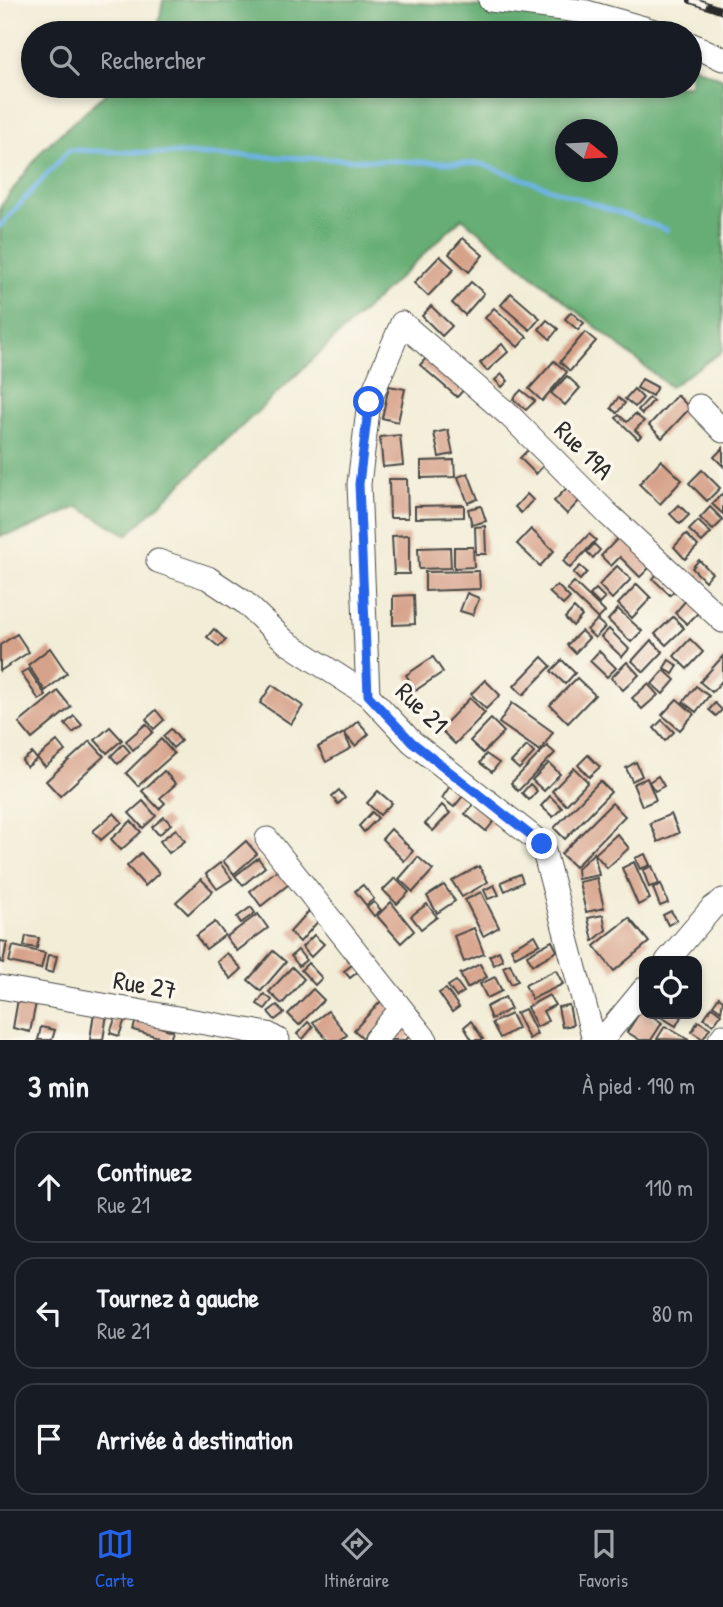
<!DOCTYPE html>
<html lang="fr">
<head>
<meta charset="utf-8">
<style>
	body { margin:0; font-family:"Patrick Hand",sans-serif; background:#20242c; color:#f1f3f6 }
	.controls { position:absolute; right:21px; bottom:21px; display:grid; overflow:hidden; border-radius:14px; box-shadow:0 4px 10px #0003 }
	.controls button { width:63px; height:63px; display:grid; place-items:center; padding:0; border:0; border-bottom:2px solid #363941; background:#171b24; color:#f1f3f6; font:35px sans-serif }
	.compass { position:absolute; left:555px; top:119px; width:63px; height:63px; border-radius:50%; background:#171b24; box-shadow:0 4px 10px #0003; rotate:108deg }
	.stop { position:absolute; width:21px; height:21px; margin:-16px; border:5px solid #2563eb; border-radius:50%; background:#fff }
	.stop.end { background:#2563eb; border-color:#fff; box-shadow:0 2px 7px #0008 }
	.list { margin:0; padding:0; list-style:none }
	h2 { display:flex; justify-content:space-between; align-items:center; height:91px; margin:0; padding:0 28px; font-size:30px }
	h2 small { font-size:23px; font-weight:400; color:#9ea1a6 }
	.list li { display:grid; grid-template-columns:46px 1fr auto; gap:21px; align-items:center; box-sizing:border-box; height:112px; margin:0 14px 14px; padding:0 14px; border:2px solid #363941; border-radius:21px }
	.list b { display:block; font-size:26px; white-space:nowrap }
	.list p { margin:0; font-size:23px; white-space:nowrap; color:#9ea1a6 }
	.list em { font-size:23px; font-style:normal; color:#9ea1a6 }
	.icon { flex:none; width:38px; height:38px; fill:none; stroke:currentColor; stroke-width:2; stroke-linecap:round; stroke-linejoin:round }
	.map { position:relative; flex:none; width:723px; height:1040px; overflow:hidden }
	.search { position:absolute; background:#171b24; box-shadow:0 4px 10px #0003; left:21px; right:21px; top:21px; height:77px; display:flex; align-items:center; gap:18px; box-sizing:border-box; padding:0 24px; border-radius:38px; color:#9ea1a6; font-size:26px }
	.sheet { height:469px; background:#171b24 }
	nav { display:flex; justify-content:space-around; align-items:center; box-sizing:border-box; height:98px; border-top:2px solid #363941; background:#171b24; font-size:19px; color:#9ea1a6 }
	nav a { display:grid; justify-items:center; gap:4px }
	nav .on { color:#2563eb }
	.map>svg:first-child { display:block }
	.forest { fill:#66ae75; stroke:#486c50; stroke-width:2; fill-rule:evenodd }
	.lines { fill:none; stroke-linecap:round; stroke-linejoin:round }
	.stream { stroke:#6eb2e4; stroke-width:5 }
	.building { fill:#d7a28a }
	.minor-casing { stroke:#494845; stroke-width:25 }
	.minor { stroke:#fff; stroke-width:23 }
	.rail-casing { stroke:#2b2b2b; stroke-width:8 }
	.rail { stroke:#fbf7ec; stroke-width:5; stroke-dasharray:16; stroke-linecap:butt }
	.route { stroke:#2563eb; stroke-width:9 }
	.labels { text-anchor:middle; stroke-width:7; stroke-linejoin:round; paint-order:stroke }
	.street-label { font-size:26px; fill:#2b2b2b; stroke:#fbf7ec }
</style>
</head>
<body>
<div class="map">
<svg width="723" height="1040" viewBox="0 0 723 1040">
	<rect width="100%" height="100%" fill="#fbf7ec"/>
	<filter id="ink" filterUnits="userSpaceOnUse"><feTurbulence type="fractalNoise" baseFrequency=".0143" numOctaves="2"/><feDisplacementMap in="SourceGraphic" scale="14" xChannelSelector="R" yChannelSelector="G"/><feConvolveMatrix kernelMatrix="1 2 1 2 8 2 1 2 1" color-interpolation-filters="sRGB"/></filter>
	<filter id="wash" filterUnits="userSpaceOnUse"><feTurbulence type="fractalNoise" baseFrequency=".00686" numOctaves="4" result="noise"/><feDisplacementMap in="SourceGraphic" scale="28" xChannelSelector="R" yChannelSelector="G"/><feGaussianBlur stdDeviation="1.57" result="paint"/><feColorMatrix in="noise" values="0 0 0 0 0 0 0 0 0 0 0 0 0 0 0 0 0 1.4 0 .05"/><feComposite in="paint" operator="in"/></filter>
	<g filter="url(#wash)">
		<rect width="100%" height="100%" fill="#f2edd7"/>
		<g class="forest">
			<path d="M163,0H369L567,12L616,33H157Z"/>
			<path d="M690,65L723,79V351L670,387L462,218L127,535L78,507L22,531L0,536V207L43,149L114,86H690ZM566,130H608V172H566Z"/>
		</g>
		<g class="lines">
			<path class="stream" d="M0,226L69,150L481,164L667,230"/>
		</g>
		<g id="blocks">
			<g class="building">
				<path d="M463,238L483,255L469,272L449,254Z"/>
				<path d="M440,256L454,269L428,296L414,283Z"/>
				<path d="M471,282L484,293L465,315L452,303Z"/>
				<path d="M511,293L540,318L530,330L501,305Z"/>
				<path d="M431,306L452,326L442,336L422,316Z"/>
				<path d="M494,308L527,337L518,347L485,318Z"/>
				<path d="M571,312L584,323L578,330L565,319Z"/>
				<path d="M547,320L558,329L550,339L539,329Z"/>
				<path d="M585,332L596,341L570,371L560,362Z"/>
				<path d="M502,344L508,352L487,371L480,363Z"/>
				<path d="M427,357L467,386L457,397L420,365Z"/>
				<path d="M554,361L567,372L542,401L529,389Z"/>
				<path d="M502,374L508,381L502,387L495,380Z"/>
				<path d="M567,376L580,388L565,405L551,393Z"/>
				<path d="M642,379L657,387L652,396L637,388Z"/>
				<path d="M389,386L405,389L398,422L382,418Z"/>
				<path d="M634,389L643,398L635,407L625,399Z"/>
				<path d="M521,390L535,401L526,410L513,399Z"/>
				<path d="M677,395L690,408L662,438L649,425Z"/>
				<path d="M618,398L625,403L617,413L611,408Z"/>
				<path d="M649,398L653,401L642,414L638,410Z"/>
				<path d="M635,414L644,421L635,430L641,436L638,439L616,418L619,415L627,422Z"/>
				<path d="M448,430L453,454L439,457L434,433Z"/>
				<path d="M400,435L403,465L383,467L380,437Z"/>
				<path d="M723,448V466L714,457Z"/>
				<path d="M528,450L544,465L536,474L520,458Z"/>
				<path d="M454,460L455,477L421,478V461Z"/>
				<path d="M661,460L682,480L660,504L639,484Z"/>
				<path d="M702,470L720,488L707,501L689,483Z"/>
				<path d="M468,473L478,499L468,503L458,477Z"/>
				<path d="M389,479H407L408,518H390Z"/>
				<path d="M568,487L581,499L567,514L554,501Z"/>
				<path d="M723,493V514L712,504Z"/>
				<path d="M527,494L533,500L521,513L515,507Z"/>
				<path d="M464,505V517L415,518V506Z"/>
				<path d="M679,505L689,515L680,524L670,514Z"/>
				<path d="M481,506L486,521L472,525L468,509Z"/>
				<path d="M710,507L723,520L713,530L700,518Z"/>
				<path d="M698,521L711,533L702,542L689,530Z"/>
				<path d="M485,526L486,554H476L475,527Z"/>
				<path d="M531,529L554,551L540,566L517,544Z"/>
				<path d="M589,534L596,540L570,568L563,561Z"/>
				<path d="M686,534L698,546L685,559L674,547Z"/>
				<path d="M409,535V574H394L392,536Z"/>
				<path d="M621,535L652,565L640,577L620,557L611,566L601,556Z"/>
				<path d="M594,544L600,550L593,558L587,552Z"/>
				<path d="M450,547L451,568L419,569L418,548Z"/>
				<path d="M454,547H473L474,567L454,568Z"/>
				<path d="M699,560L712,573L705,581L692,568Z"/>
				<path d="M580,566L587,572L580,580L573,573Z"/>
				<path d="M617,566L631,579L612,599L599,585Z"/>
				<path d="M479,571L480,589L425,591V572Z"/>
				<path d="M657,574L675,590L670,595L653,579Z"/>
				<path d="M574,582L605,612L598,619L567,589Z"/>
				<path d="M637,584L651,598L632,618L618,604Z"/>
				<path d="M557,585L570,598L563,605L549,592Z"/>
				<path d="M596,589L605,598L599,604L590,595Z"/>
				<path d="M467,593L479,598L473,615L460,611Z"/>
				<path d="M414,595L415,624L393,625V596Z"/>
				<path d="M687,599L700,611L687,624L675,613Z"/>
				<path d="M574,608L582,616L573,626L565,618Z"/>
				<path d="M618,609L642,631L631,642L608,620Z"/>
				<path d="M673,617L684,628L666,645L655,634Z"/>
				<path d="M597,620L605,627L595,638L587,630Z"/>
				<path d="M214,629L226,640L219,647L207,637Z"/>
				<path d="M609,629L629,649L622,657L601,637Z"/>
				<path d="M581,631L589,638L575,653L567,645Z"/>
				<path d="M17,634L29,652L0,671V645Z"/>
				<path d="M690,639L703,652L687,669L674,656Z"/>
				<path d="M651,640L663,652L644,672L632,661Z"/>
				<path d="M50,648L67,673L45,691L28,665Z"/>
				<path d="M599,651L616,668L607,677L590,661Z"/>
				<path d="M723,656V680L712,692L700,682Z"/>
				<path d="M433,657L443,672L416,690L406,675Z"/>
				<path d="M542,657L551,666L523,695L514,686Z"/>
				<path d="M562,660L575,673L565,684L551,671Z"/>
				<path d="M669,660L678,666L673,674L664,668Z"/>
				<path d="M627,662L639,675L623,690L611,678Z"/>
				<path d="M28,669L46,696L39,700L21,673Z"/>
				<path d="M664,670L675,680L663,694L652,684Z"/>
				<path d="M577,678L595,695L568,723L550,705Z"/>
				<path d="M485,680L500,695L486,709L471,694Z"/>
				<path d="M648,684L658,695L642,709L632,698Z"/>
				<path d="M272,685L303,706L291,724L260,703Z"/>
				<path d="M696,686L709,696L696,712L683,702Z"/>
				<path d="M58,691L71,707L32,739L19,723Z"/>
				<path d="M470,698L485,713L455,744L440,729Z"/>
				<path d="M677,699L694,714L680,730L662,715Z"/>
				<path d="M512,703L553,732L540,751L499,723Z"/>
				<path d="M715,703L722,710L716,716L709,710Z"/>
				<path d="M156,710L164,720L154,729L146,719Z"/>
				<path d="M74,716L82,725L73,733L65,724Z"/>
				<path d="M491,719L504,732L483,753L470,741Z"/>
				<path d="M662,720L674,732L665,741L654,728Z"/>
				<path d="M358,721L369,734L355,746L344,733Z"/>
				<path d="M146,724L153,732L133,750L126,741Z"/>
				<path d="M110,727L122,740L107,753L95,740Z"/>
				<path d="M171,729L181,741L173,748L163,736Z"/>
				<path d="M344,733L351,748L326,762L318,747Z"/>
				<path d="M161,739L174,754L138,786L126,773Z"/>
				<path d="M57,741L65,751L45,767L37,758Z"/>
				<path d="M90,741L104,756L60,796L46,781Z"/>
				<path d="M123,744L130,752L118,764L111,756Z"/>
				<path d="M527,746L534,753L519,769L511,762Z"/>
				<path d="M547,746L555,753L518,791L511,783Z"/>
				<path d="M32,753L37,759L27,767L22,761Z"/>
				<path d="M486,754L499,763L492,772L480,763Z"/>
				<path d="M588,755L600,767L589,777L578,765Z"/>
				<path d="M636,762L642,776L632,781L626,768Z"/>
				<path d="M549,763L560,774L544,791L532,780Z"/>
				<path d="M574,768L588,782L566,805L552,791Z"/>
				<path d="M164,771L176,784L160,798L165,803L159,809L142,791Z"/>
				<path d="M658,776L664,786L655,791L649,782Z"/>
				<path d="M647,778L656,800L642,806L633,784Z"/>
				<path d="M600,781L611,792L565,839L554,828Z"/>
				<path d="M530,784L537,791L529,800L522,793Z"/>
				<path d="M450,786L463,796L454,807L442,798Z"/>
				<path d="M339,790L345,798L338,804L332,796Z"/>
				<path d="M378,791L392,803L380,815L367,803Z"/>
				<path d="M550,796L562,808L553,817L541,806Z"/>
				<path d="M143,801L156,816L143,828L129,813Z"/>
				<path d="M612,803L625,816L575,867L561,854Z"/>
				<path d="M474,804L494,821L486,831L465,814Z"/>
				<path d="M442,805L450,813L433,831L425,824Z"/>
				<path d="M372,812L378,818L364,832L359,826Z"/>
				<path d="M114,813L122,822L101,840L93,831Z"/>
				<path d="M671,814L679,833L658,842L650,823Z"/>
				<path d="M164,817L171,824L159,835L152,827Z"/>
				<path d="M131,821L141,832L121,850L111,839Z"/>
				<path d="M176,829L185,841L169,853L160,841Z"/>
				<path d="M391,829L413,851L404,861L382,839Z"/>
				<path d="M617,834L629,848L607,868L595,854Z"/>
				<path d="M246,841L257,854L234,874L223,861Z"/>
				<path d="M141,853L159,873L145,886L127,866Z"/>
				<path d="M594,853L599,875L578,879L577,869Z"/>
				<path d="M645,854L650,865L640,869L635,858Z"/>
				<path d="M418,857L433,870L413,892L399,879Z"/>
				<path d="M258,858L265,867L243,885L235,876Z"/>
				<path d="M634,862L650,899L638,905L622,868Z"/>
				<path d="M220,863L232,879L217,889L206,874Z"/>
				<path d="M479,866L488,882L462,897L452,881Z"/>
				<path d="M652,866L659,884L649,887L643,870Z"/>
				<path d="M281,867L293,881L261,906L250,891Z"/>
				<path d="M520,874L523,882L505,891L501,882Z"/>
				<path d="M395,878L409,892L397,904L383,890Z"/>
				<path d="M597,878L604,908L586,912L579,882Z"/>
				<path d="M201,879L213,891L188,914L176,902Z"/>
				<path d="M661,884L668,903L660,906L653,888Z"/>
				<path d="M363,885L374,899L366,905L355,891Z"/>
				<path d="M444,885L455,901L437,913L427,896Z"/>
				<path d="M494,885L499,895L488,899L484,890Z"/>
				<path d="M481,892L499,927L483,936L465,900Z"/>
				<path d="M374,902L381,910L374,916L367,907Z"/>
				<path d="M391,902L414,931L401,943L377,916Z"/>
				<path d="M427,904L437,917L421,929L411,916Z"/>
				<path d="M251,907L255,913L241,923L237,917Z"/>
				<path d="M310,910L320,919L300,942L290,932Z"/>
				<path d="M671,911L677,920L668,925L663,915Z"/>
				<path d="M258,914L268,928L237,951L226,937Z"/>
				<path d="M603,915L606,930L593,941L588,918Z"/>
				<path d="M629,918L649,942L614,971L594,946Z"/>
				<path d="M215,922L225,935L206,949L196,936Z"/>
				<path d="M474,928L484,954L464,962L454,936Z"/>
				<path d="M314,935L324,944L311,957L302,947Z"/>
				<path d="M535,935L540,944L515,957L511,948Z"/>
				<path d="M26,936L39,938L37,948L24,946Z"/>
				<path d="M0,941L7,942L3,963L0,962Z"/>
				<path d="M552,941L557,951L532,965L527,955Z"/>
				<path d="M13,946L45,953L41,969L9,962Z"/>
				<path d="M298,950L306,960L299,966L291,956Z"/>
				<path d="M273,951L286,962L261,991L248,980Z"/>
				<path d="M499,951L503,960L494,965L489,956Z"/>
				<path d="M227,953L242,969L231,979L217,962Z"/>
				<path d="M48,955L57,956L53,973L45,971Z"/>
				<path d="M308,963L322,978L315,985L301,970Z"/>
				<path d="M355,963L360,970L350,978L344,971Z"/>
				<path d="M480,964L487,977L467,988L460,974Z"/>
				<path d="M510,964L518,981L511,984L503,967Z"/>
				<path d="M292,967L304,979L282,1004L269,992Z"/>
				<path d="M556,970L563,984L532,999L525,985Z"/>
				<path d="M495,977L502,991L487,998L480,984Z"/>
				<path d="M456,981L464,992L456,997L448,986Z"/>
				<path d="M313,989L324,1000L299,1025L288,1014Z"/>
				<path d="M446,989L459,1007L452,1012L439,993Z"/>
				<path d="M264,994L272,1000L265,1009L257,1004Z"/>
				<path d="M549,995L555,1005L543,1011L548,1021L537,1027L527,1007Z"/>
				<path d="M505,997L511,1009L491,1019L486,1007Z"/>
				<path d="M719,997L723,1000L721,1011L713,1005Z"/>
				<path d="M18,999L36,1003L30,1032L13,1028Z"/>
				<path d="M383,999L397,1012L365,1040L354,1030Z"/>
				<path d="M277,1005L284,1013L275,1020L268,1012Z"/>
				<path d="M569,1005L573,1025L562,1027L558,1007Z"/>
				<path d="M712,1007L721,1014L713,1025L704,1018Z"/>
				<path d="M525,1009L537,1034L529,1039L516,1013Z"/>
				<path d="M642,1009L662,1023L651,1040H640L627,1032Z"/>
				<path d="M328,1011L347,1035L340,1040H327L313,1022Z"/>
				<path d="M94,1012L107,1014L103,1040H90Z"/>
				<path d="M511,1014L518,1028L500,1038L492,1023Z"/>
				<path d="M656,1014H675L681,1017L676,1026Z"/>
				<path d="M116,1016L125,1019L119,1036L110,1033Z"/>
				<path d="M136,1020L173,1031L170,1040L133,1030Z"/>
				<path d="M401,1020L413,1032L406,1040H381Z"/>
				<path d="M471,1021L483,1039L481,1040H472L464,1027Z"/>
				<path d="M698,1021L710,1028L703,1039L692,1032Z"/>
				<path d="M308,1022L313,1027L303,1039L297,1034Z"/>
				<path d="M665,1026L689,1040L657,1039Z"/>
				<path d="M41,1027L55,1030L52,1040H38Z"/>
			</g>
		</g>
	</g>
	<g filter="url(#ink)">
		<use href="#blocks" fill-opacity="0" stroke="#494845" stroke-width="2"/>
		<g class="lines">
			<defs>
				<g id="minor">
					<path d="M490,0L587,12L662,33"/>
					<path d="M690,44L723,59"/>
					<path d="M699,406L723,431"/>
					<path d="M158,561L208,578L244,602L286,642L368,695"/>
					<path d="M267,839L426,1040"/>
					<path d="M667,961L712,908L723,900"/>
					<path d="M0,987L268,1034L278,1040"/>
					<path d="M375,1040L400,1010"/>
					<path d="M594,1040L542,844L412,742L368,695L359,484L369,402L402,323L510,416L608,514L723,621"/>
					<path d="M602,1040L644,989"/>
					<path d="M720,1040L723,1036"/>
				</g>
			</defs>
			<use href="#minor" class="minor-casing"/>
			<use href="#minor" class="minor"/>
			<defs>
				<path id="rail" d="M691,0L723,11"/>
			</defs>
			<use href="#rail" class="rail-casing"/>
			<use href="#rail" class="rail"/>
		</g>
	</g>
	<g class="lines" filter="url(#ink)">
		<path class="route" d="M369,402L359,484L368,695L412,742L542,844"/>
	</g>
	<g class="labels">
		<g class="street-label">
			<text transform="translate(584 450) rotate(45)" y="9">Rue 19A</text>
			<text transform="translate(422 708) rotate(44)" y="9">Rue 21</text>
			<text transform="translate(145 985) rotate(10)" y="9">Rue 27</text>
		</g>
	</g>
</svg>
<div class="controls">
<button><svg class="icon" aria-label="locate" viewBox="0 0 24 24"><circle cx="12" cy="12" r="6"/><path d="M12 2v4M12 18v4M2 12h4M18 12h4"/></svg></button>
</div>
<svg class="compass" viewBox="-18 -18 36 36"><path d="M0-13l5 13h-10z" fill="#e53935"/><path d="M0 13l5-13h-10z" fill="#9ea1a6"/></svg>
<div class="stop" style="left:369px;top:402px"></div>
<div class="stop end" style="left:542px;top:844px"></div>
<div class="search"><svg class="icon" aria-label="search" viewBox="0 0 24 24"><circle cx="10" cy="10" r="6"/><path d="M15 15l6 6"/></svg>Rechercher</div>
</div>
<section class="sheet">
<h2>3 min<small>À pied · 190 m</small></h2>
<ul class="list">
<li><svg class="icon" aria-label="ahead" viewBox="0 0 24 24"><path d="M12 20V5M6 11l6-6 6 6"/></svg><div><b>Continuez</b><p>Rue 21</p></div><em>110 m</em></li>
<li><svg class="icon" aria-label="left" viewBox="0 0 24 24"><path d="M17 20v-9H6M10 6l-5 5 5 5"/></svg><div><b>Tournez à gauche</b><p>Rue 21</p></div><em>80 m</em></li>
<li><svg class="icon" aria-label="arrive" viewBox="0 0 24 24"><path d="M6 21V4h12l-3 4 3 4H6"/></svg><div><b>Arrivée à destination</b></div></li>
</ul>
</section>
<nav>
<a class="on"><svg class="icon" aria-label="map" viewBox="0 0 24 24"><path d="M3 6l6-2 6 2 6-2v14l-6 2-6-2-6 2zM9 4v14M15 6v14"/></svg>Carte</a>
<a><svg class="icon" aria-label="directions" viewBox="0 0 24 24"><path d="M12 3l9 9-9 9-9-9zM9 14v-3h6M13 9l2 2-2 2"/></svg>Itinéraire</a>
<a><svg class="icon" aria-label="saved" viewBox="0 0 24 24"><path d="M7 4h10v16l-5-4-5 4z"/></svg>Favoris</a>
</nav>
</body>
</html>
